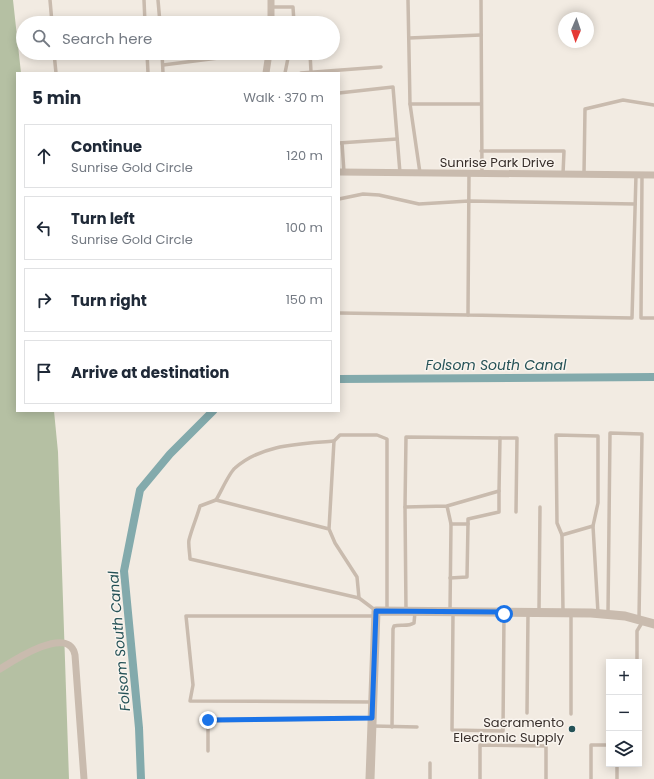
<!DOCTYPE html>
<html lang="en">
<head>
<meta charset="utf-8">
<style>
	body { margin:0; font-family:Poppins,sans-serif; background:#f2f2f3; color:#1f2937 }
	.controls { position:absolute; right:12px; bottom:12px; display:grid; overflow:hidden; border-radius:0px; box-shadow:0 2px 10px #0003 }
	.controls button { width:36px; height:36px; display:grid; place-items:center; padding:0; border:0; border-bottom:1px solid #e0e1e3; background:#fff; color:#1f2937; font:20px sans-serif }
	.compass { position:absolute; left:558px; top:12px; width:36px; height:36px; border-radius:50%; background:#fff; box-shadow:0 2px 10px #0003; rotate:182deg }
	.stop { position:absolute; width:12px; height:12px; margin:-9px; border:3px solid #1a73e8; border-radius:50%; background:#fff }
	.stop.end { background:#1a73e8; border-color:#fff; box-shadow:0 1px 4px #0008 }
	.list { margin:0; padding:0; list-style:none }
	h2 { display:flex; justify-content:space-between; align-items:center; height:52px; margin:0; padding:0 16px; font-size:17px }
	h2 small { font-size:13px; font-weight:400; color:#747a83 }
	.list li { display:grid; grid-template-columns:26px 1fr auto; gap:12px; align-items:center; box-sizing:border-box; height:64px; margin:0 8px 8px; padding:0 8px; border:1px solid #e0e1e3; border-radius:0px }
	.list b { display:block; font-size:15px; white-space:nowrap }
	.list p { margin:0; font-size:13px; white-space:nowrap; color:#747a83 }
	.list em { font-size:13px; font-style:normal; color:#747a83 }
	.icon { flex:none; width:22px; height:22px; fill:none; stroke:currentColor; stroke-width:2; stroke-linecap:round; stroke-linejoin:round }
	.map { position:relative; flex:none; width:654px; height:779px; overflow:hidden }
	.search { position:absolute; background:#fff; box-shadow:0 2px 10px #0003; left:16px; top:16px; width:324px; height:44px; display:flex; align-items:center; gap:10px; box-sizing:border-box; padding:0 14px; border-radius:22px; color:#747a83; font-size:15px }
	.panel { position:absolute; background:#fff; box-shadow:0 2px 10px #0003; left:16px; top:72px; width:324px; height:340px; border-radius:0px }
	.map>svg:first-child { display:block }
	.green { fill:#b5c0a3 }
	.lines { fill:none; stroke-linecap:round; stroke-linejoin:round }
	.canal { stroke:#83aaac; stroke-width:8 }
	.service { stroke:#c9bbae; stroke-width:3.5 }
	.minor { stroke:#c9bbae; stroke-width:7 }
	.tertiary { stroke:#c9bbae; stroke-width:9 }
	.route { stroke:#1a73e8; stroke-width:5 }
	.poi-dot { fill:#255257; stroke:#f9f4ee; stroke-width:1.5 }
	.labels { text-anchor:middle; stroke-width:3; stroke-linejoin:round; paint-order:stroke }
	.street-label { font-size:13px; fill:#39302c; stroke:#f9f4ee }
	.poi-label { font-size:13px; fill:#39302c; stroke:#f9f4ee; text-anchor:end }
	.water-label { font-size:14px; font-style:italic; fill:#255257; stroke:#f9f4ee }
</style>
</head>
<body>
<div class="map">
<svg width="654" height="779" viewBox="0 0 654 779">
	<rect width="100%" height="100%" fill="#f2ebe2"/>
	<path class="green" d="M0,0H13L21,73H17V411H54L58,452L69,779H0Z"/>
	<g class="lines">
		<g class="canal">
			<path d="M339,379L654,377"/>
			<path d="M141,779L139,728L124,571L140,490L170,454L213,411"/>
		</g>
		<g class="service">
			<path d="M50,0L52,23"/>
			<path d="M144,0L145,23"/>
			<path d="M158,0L160,23"/>
			<path d="M408,0L410,104L420,173"/>
			<path d="M481,0L482,173"/>
			<path d="M271,7H293L294,23"/>
			<path d="M409,38L481,35"/>
			<path d="M54,53L56,73"/>
			<path d="M147,53L148,73"/>
			<path d="M162,53L163,73"/>
			<path d="M310,53L311,72"/>
			<path d="M163,65L258,53"/>
			<path d="M285,73L289,53"/>
			<path d="M301,73L381,67"/>
			<path d="M339,93L393,87L400,173"/>
			<path d="M410,104H481"/>
			<path d="M339,143L397,139"/>
			<path d="M342,143L344,172"/>
			<path d="M481,151H564L563,174"/>
			<path d="M469,173L468,315L632,318L636,175"/>
			<path d="M584,174L585,109L623,100L654,105"/>
			<path d="M642,175L641,318H654"/>
			<path d="M339,199L363,194L379,195L419,204L469,201L635,204"/>
			<path d="M339,313L468,315"/>
			<path d="M500,438H517L516,512"/>
			<path d="M334,441L340,435H377L387,439V610"/>
			<path d="M216,500L200,506C197,517 192,528 189,540C188,544 190,554 190,559L359,598"/>
			<path d="M447,506L405,507L406,437L500,438L499,491L447,506L451,524L450,611"/>
			<path d="M405,507L406,610"/>
			<path d="M468,524V519L499,512V491"/>
			<path d="M329,529L216,500C221,492 229,473 235,468C262,444 300,444 334,441L329,529L335,543L357,577L359,598L375,610"/>
			<path d="M562,535L557,523L556,435L598,436V503L593,526"/>
			<path d="M450,578L467,577L468,524H451"/>
			<path d="M539,611L540,507"/>
			<path d="M563,612L562,535L593,526L598,613"/>
			<path d="M453,613L452,730L503,731L504,613"/>
			<path d="M608,614L610,433L642,434L639,618"/>
			<path d="M637,662V631L643,621"/>
			<path d="M372,702L190,701L193,685L186,616H375"/>
			<path d="M527,713L528,613"/>
			<path d="M571,714V614"/>
			<path d="M373,726L417,727"/>
			<path d="M392,727L393,629L394,626C400,624 408,627 414,623L415,612"/>
			<path d="M208,751V721L371,718"/>
			<path d="M430,779V763"/>
			<path d="M480,779V745L546,746V779"/>
			<path d="M591,779V745H609"/>
			<path d="M617,779V764"/>
		</g>
		<g class="minor">
			<path d="M271,23V0"/>
			<path d="M266,73L269,53"/>
			<path d="M339,172L654,175"/>
			<path d="M0,669C14,660 69,624 75,655L84,779"/>
		</g>
		<path class="tertiary" d="M370,779L376,611L591,613L625,616L654,624"/>
	</g>
	<g class="lines">
		<path class="route" d="M208,720L372,718L376,611L504,612V614"/>
	</g>
	<circle class="poi-dot" cx="572" cy="729" r="4"/>
	<g class="labels">
		<g class="street-label">
			<text x="497" y="167">Sunrise Park Drive</text>
		</g>
		<g class="poi-label">
			<text x="564" y="727">Sacramento<tspan x="564" dy="15">Electronic Supply</tspan></text>
		</g>
		<g class="water-label">
			<text x="496" y="370">Folsom South Canal</text>
			<text transform="translate(119 641) rotate(-95)" y="5">Folsom South Canal</text>
		</g>
	</g>
</svg>
<div class="controls">
<button>+</button>
<button>−</button>
<button><svg class="icon" aria-label="layers" viewBox="0 0 24 24"><path d="M12 4l9 5-9 5-9-5zM3 14l9 5 9-5"/></svg></button>
</div>
<svg class="compass" viewBox="-18 -18 36 36"><path d="M0-13l5 13h-10z" fill="#e53935"/><path d="M0 13l5-13h-10z" fill="#747a83"/></svg>
<div class="stop" style="left:504px;top:614px"></div>
<div class="stop end" style="left:208px;top:720px"></div>
<div class="search"><svg class="icon" aria-label="search" viewBox="0 0 24 24"><circle cx="10" cy="10" r="6"/><path d="M15 15l6 6"/></svg>Search here</div>
<section class="panel">
<h2>5 min<small>Walk · 370 m</small></h2>
<ul class="list">
<li><svg class="icon" aria-label="ahead" viewBox="0 0 24 24"><path d="M12 20V5M6 11l6-6 6 6"/></svg><div><b>Continue</b><p>Sunrise Gold Circle</p></div><em>120 m</em></li>
<li><svg class="icon" aria-label="left" viewBox="0 0 24 24"><path d="M17 20v-9H6M10 6l-5 5 5 5"/></svg><div><b>Turn left</b><p>Sunrise Gold Circle</p></div><em>100 m</em></li>
<li><svg class="icon" aria-label="right" viewBox="0 0 24 24"><path d="M7 20v-9h11M14 6l5 5-5 5"/></svg><div><b>Turn right</b></div><em>150 m</em></li>
<li><svg class="icon" aria-label="arrive" viewBox="0 0 24 24"><path d="M6 21V4h12l-3 4 3 4H6"/></svg><div><b>Arrive at destination</b></div></li>
</ul>
</section>
</div>
</body>
</html>
